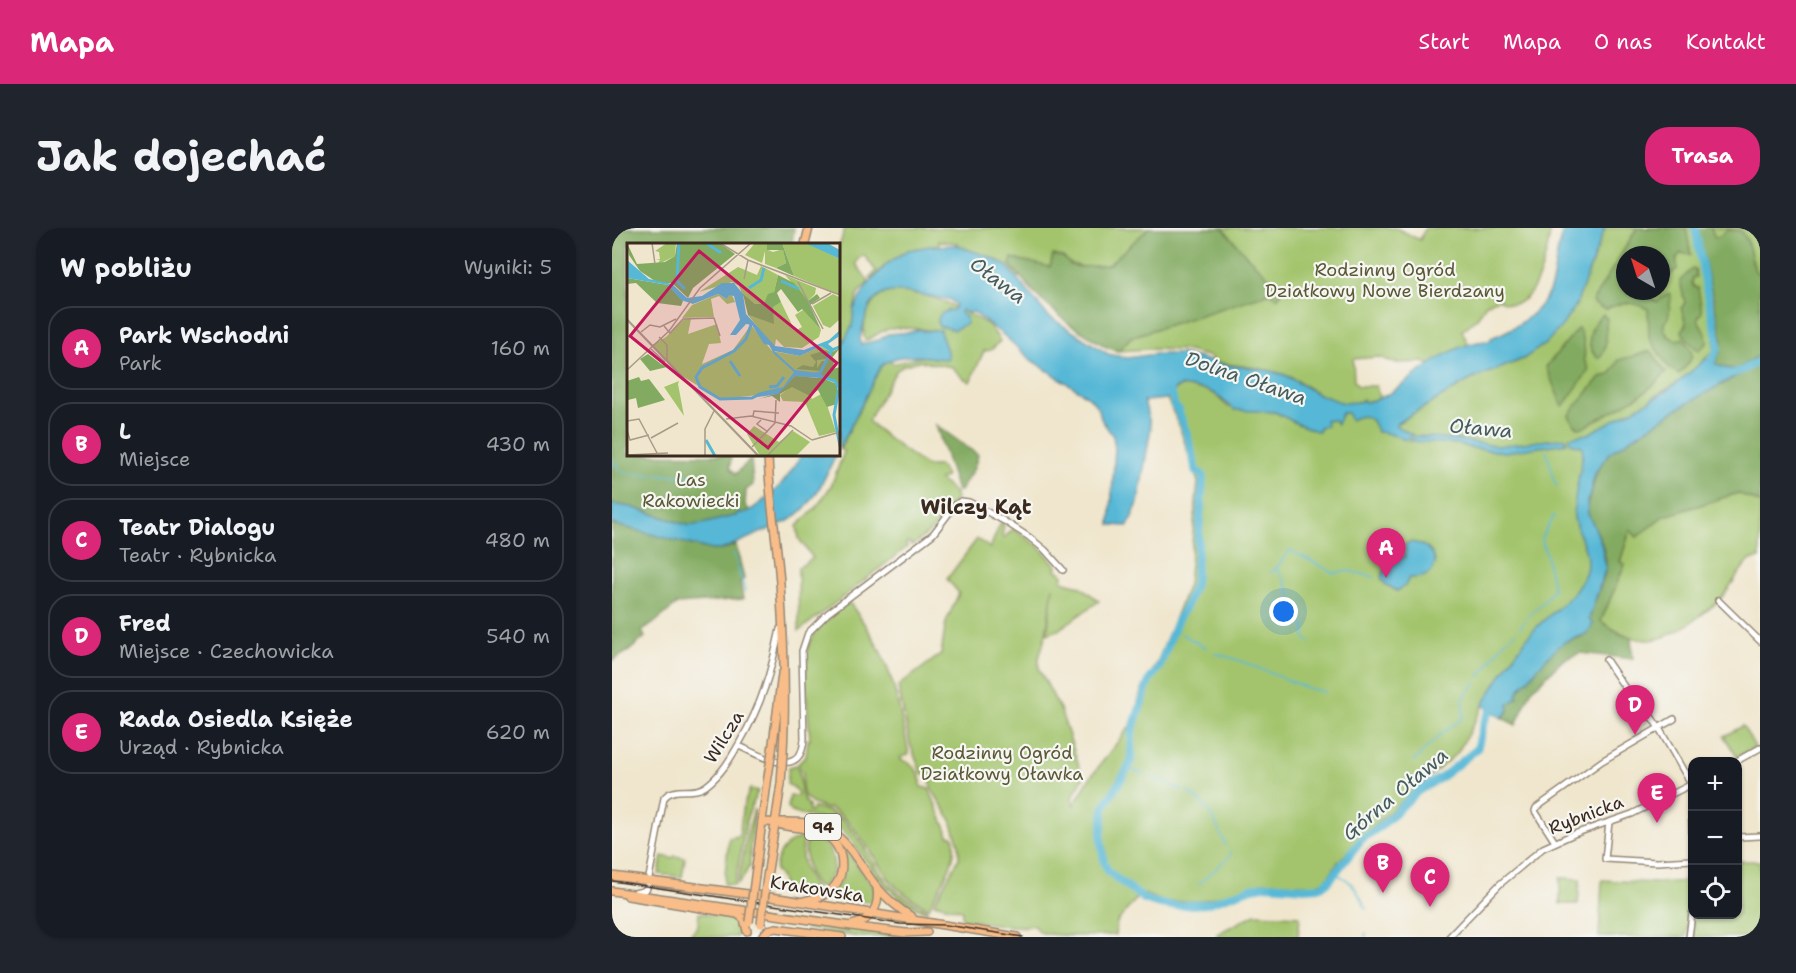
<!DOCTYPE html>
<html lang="pl">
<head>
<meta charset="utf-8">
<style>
	body { margin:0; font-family:"Shantell Sans",sans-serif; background:#20242c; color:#f1f3f6 }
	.controls { position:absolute; right:18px; bottom:18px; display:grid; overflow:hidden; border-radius:12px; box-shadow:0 2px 4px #0004 }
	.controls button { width:54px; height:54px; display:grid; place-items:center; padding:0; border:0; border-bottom:2px solid #363941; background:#171b24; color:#f1f3f6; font:30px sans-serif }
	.compass { position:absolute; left:1004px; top:18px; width:54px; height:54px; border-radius:50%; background:#171b24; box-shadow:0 2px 4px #0004; rotate:321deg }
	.you { position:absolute; left:672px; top:384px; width:21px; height:21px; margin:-15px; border:4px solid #fff; border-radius:50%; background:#1a73e8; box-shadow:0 0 0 9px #1a73e833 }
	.badge { display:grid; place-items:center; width:39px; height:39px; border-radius:50%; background:#db2777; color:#fff; font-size:20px; font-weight:700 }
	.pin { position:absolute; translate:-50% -50px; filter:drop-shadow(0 2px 3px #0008) }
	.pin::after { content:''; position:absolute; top:32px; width:21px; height:18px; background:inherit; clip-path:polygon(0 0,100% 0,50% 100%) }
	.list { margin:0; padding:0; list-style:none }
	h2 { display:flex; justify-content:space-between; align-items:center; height:78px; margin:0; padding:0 24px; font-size:26px }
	h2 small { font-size:20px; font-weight:400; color:#9ea1a6 }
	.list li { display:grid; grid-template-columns:39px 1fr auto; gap:18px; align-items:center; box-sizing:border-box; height:84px; margin:0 12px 12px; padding:0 12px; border:2px solid #363941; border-radius:24px }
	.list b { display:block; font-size:22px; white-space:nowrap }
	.list p { margin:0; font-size:20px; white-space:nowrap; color:#9ea1a6 }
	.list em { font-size:20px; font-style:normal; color:#9ea1a6 }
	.icon { flex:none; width:33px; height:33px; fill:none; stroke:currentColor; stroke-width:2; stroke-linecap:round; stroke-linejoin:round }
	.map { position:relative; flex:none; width:1148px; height:709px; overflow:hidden; border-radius:24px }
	header { display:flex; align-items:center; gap:36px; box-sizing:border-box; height:84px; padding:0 30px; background:#db2777; color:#fff }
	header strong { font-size:28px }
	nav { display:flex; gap:33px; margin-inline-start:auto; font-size:21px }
	.intro { display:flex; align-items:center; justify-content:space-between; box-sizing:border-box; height:144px; padding:0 36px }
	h1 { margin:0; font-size:42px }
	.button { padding:15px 27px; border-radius:24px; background:#db2777; color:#fff; font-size:21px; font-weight:700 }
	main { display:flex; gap:36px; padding:0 36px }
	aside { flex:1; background:#171b24; border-radius:24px; box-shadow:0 2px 4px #0004 }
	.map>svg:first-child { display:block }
	.green { fill:#a3c46c; stroke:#6f7745; stroke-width:1.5; fill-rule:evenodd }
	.forest { fill:#82aa60; stroke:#5e6a3f; stroke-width:1.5 }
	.water { fill:#57b8d6; stroke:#49717a; stroke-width:1.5 }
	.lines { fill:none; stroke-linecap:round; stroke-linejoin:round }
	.stream { stroke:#57b8d6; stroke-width:1.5 }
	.river { stroke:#57b8d6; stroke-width:8 }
	.minor-casing { stroke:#968876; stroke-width:8 }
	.major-casing { stroke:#968876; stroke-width:10 }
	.minor { stroke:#fff; stroke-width:5 }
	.major { stroke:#f8bd88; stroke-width:7 }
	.tram { stroke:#3b2a1e; stroke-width:1.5 }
	.major-bridge-casing { stroke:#968876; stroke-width:10; stroke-linecap:butt }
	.major-bridge { stroke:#f8bd88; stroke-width:7 }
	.labels { text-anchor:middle; stroke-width:4.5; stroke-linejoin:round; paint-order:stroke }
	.shield { fill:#f6f6f2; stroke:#73675e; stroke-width:1.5 }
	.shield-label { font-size:16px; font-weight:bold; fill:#3b2a1e }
	.park-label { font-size:18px; fill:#5a5835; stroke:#f6f6f2 }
	.street-label { font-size:18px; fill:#3b2a1e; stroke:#f6f6f2 }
	.water-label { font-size:20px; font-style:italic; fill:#455c5e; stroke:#f6f6f2 }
	.neighbourhood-label { font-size:20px; font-weight:bold; fill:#3b2a1e; stroke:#f6f6f2 }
	.inset-river { fill:none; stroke:#57b8d6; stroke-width:3 }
	.inset-road { fill:none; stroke:#a89b87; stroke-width:1.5 }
	.view { fill:#c2185b; fill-opacity:0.15; stroke:#c2185b; stroke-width:3 }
	.inset-edge { fill:none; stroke:#3b2a1e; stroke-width:3 }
</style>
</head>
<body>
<header>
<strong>Mapa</strong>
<nav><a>Start</a><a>Mapa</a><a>O nas</a><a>Kontakt</a></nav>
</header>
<div class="intro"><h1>Jak dojechać</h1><a class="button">Trasa</a></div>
<main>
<aside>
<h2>W pobliżu<small>Wyniki: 5</small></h2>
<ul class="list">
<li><span class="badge">A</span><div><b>Park Wschodni</b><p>Park</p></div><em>160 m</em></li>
<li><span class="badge">B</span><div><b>L</b><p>Miejsce</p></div><em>430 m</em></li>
<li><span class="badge">C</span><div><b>Teatr Dialogu</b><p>Teatr · Rybnicka</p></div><em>480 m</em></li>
<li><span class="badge">D</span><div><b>Fred</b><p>Miejsce · Czechowicka</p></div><em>540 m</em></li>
<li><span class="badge">E</span><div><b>Rada Osiedla Księże</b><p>Urząd · Rybnicka</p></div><em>620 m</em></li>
</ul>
</aside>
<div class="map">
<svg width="1148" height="709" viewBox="0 0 1148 709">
	<rect width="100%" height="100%" fill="#f6f6f2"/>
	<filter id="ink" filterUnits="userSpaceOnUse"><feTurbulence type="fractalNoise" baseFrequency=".0167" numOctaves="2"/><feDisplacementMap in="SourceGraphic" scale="12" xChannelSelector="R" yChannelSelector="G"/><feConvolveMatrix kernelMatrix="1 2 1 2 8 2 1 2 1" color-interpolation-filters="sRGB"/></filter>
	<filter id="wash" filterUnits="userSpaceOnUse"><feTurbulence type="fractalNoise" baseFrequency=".008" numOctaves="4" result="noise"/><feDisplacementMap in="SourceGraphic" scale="24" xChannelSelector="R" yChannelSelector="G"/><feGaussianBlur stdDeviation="1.35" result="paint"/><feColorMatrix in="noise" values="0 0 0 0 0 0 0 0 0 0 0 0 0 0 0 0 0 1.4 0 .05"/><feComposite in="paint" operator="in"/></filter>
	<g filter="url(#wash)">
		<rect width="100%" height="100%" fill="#f0e6cd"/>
		<g class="green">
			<path d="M233,0H537C528,9 505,34 495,37C475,43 457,37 441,28L438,39L398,37L408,49H404C392,28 366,28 346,17V15L327,13V17C297,19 279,29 260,51L258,49L264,43L252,27L246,31L244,36L257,54L246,65L242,81L240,98L236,107L227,117L226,65L229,62L227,58V19Z"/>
			<path d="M611,0H784L808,12L813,0H939C936,20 925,83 895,75C892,75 889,73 886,71L874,76L866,89L850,103L857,117L843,122L819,137L811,134L784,135L766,129L741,131L742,153L746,158H764L768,171L751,174V172C724,186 696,155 673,147C649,138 623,139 599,133V129L572,122L537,121L506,123L519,109L571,91L659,65L665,69Z"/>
			<path d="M993,0H1080L1102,108V122C1091,134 1078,145 1065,155C1055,162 1040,167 1033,178L976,206L971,226L962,288L970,303L976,333L974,343L967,358L875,479L871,478L846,524L755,604L726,634L714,652L704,657L653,654L619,665L588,673L552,674L529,665L505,694L503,707C488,708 440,709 428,704C425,702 423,699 421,697C406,702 367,693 350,691V682L322,675L347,630V617L339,592L319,560L317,546L310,547L298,516L286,458L329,426L334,394L347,365L335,351L365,311L378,320L389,294L392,296L390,308L392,310L401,301L426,318L445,338L444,341L451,347L450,353L468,358L487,373L446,402L435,406L441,359L434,406L427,430V441L448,481L471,550L460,570L462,577L478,550L521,494L529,463L545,435L576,357L586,254L566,195L555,171L564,161L569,158L594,162L603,166L616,179L663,184L686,196L706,203L713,192C721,190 725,194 730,185L734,184L743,189L749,187L757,188L764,199L784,196L858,152L911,131L933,116L964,77ZM1013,27H1049V63H1013Z"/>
			<path d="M1099,0H1148V46L1143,43L1135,12L1108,8L1102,10Z"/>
			<path d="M279,63C302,64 323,68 343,79L341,82H336L348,85L349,82L377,97L388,113L379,122L372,123L358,154L351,150L340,139L308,133L292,137L284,143L256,193L277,211L314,238H327L330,240L334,249L328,252L343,265L342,267L345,270L320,302L301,317H299L297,314L294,315L295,319L187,403L186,340L201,330L187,311L185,298L204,280L219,258L232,224L228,221L269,138L277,132L281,136L312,128L321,130L336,127L326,103C312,102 284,97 271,103C262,107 264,109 253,112C250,104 252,100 253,92C257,77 264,68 279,63Z"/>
			<path d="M1126,265L1148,275V330L1141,331L1135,335C1126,345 1119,358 1110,369C1103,378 1091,385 1082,392C1045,419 1026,418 989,393L1013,337L1008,334L1018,302L1025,309L1049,289Z"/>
			<path d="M237,374C250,392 263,410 272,432C285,461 290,495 297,526L289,529V532C301,534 310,547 309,559L317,561L337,608H341C348,633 327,657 318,678L316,680L299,670L283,658V656H281C260,631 246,594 217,580L216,581L201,576L192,568L190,560L191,545L186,536L194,528L196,512H198C197,486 188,433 199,412C204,401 212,394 221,387L220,385Z"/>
			<path d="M1131,498L1143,519L1125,529L1112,508Z"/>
			<path d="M184,537C194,552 182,563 197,578V584H199L201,580C241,582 254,631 277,656C288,667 301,675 315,682V684C278,675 256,634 234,606C215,587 201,592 180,584L176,579L178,568H186C186,561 181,559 175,556L177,539Z"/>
			<path d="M138,561L146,563L135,589L123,657L112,656L117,610L127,608L131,579Z"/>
			<path d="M142,582L143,583L138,622V639L136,640C133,645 132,651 126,655L136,603Z"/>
			<path d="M217,605L227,613L262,660L263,673L256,674L217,668L230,651L226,615Z"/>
			<path d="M192,609C221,608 232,642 209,659H205C195,645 192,631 194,614L196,613L195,611L191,610L190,629L192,639L203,662L194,664L172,661L169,650L163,642C165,625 175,612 192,609Z"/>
			<path d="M50,628L60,630L63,628L73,630L70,649L47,646Z"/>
			<path d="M1126,633H1148V709H1079L1083,699L1081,697L1082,687L1126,686Z"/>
			<path d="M948,650L968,651L966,676H948Z"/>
			<path d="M990,652L1043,655L1079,653L1078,682L1074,709H987Z"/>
			<path d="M87,685L123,690L127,694L125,709H76L86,698Z"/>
			<path d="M643,686L688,688L686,709H605V706Z"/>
			<path d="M197,697L234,703L236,699L293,708L248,709L194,701V699H197Z"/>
		</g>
		<g class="forest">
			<path d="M0,0H182L180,16H16V226L119,227L118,240L124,246L139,231L141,257L134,262L133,277L138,283L134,285L83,298L75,297L19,279L0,276Z"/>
			<path d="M537,0H611L633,26L671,63L665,70L658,65L519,109L506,123L496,120L457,96L428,71L398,37L400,30L438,39L441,27L451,29L459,37L469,39L496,37Z"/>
			<path d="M1025,0H1074L1079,27L1069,25C1063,30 1064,34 1066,40L1049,55V27H1013V63H1041L1038,69L1045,74L1057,65L1059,69L1056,91L1052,95V102L1057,109L1065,112L1071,110C1085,127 1081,131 1067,146L1057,140L1037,110L1036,81C1018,73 1011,73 993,82L980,74Z"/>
			<path d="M1085,0H1099L1103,10L1108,8L1115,2L1129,3L1135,12L1143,43L1148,46V127C1127,138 1128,147 1103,136L1109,122L1110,110Z"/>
			<path d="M1080,41H1083L1084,49H1081L1080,55L1082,59L1086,60L1090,84L1086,90C1088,99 1095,105 1095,115L1086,123L1071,106L1070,102L1074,96L1069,80L1073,75L1068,53Z"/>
			<path d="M991,86L995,91C992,105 998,119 987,131C971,119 977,98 991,86Z"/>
			<path d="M966,100C971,108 974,121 972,131L977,142L952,177L950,178L934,139Z"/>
			<path d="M1039,123C1045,130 1048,137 1054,144C1033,170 1002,181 974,198L967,200L961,195L957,187L960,183L988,149L998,147L1007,132Z"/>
			<path d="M1148,135V275L1126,265L1050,289L1025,309L1018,302L1008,334L1013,336L989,393L1006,405L1019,410L1021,431L968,425L951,432L919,463L904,497L890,490L897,482L895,477L902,472L908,460L923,444L937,425L951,414L970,409L981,396L977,392C981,374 992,356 994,338C994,325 988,309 982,298C980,294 977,289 976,285C973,275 978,272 980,263C983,246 986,240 997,225L1065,181Z"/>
			<path d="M324,197L366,227L362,240L348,263H345Z"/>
			<path d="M0,296L100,322H109L124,317L132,351L128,353L131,371L65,376L41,396L30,403L33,409L17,423L0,433Z"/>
		</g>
		<g class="water">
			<path d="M952,0H993L964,77L950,98L933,116L911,131L858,152L785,195L784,198L801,207L793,212C785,208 773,204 765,204C761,189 753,184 739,192L735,185H730L725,196L722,192H713L715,198L708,199L707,204L686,196L663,184L623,182L603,166L594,162L569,158L564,160L555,171L532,173L539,199L526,275L516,298L498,297L503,220L501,208L489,191L487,181L477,169L419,132L394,109L361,84L355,85L349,82L348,85L354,89L355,95L342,102L332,99H327C323,88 330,83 341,82L344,77L337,71C312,71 269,48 256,83C252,92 251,101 248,110L249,116L267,112L276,106L299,104L308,101L310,103L329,102L328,104L335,123L336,131C314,130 288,122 269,138L227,222V122L240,98L242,81L254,59L275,36L296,22L319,18L346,17L354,21L376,28L395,38L436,88L496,126L515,130L544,126H571L613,137L655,142L673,147L706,166L731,175L747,174L751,172L752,174C770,172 780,164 794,154C817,137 848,112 878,113L879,110C903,101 933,83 940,55C944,37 945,18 952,0Z"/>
			<path d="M1095,130C1105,138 1116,144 1130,140L1131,144L1065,181L997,225L983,245L980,257V263L975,273L976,286L983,300L989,315L994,339L977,391L981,396C975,412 961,407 950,416C937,426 930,435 920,447C915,454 909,458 905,466L906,469L896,477L897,482L890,490L871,477C884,455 903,424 920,404C938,383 964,372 974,343C979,324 965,307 962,290C960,277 969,240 971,226L970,218L958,215L957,209L976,206L1048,167L1064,156Z"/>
			<path d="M804,208L841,211L885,218L954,210L955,215L893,224L866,221L843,216L797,213Z"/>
			<path d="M189,227H224C210,253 204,277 176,293L109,322H100L0,296V276L19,279L75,297C92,298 107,290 124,288L126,284L129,286L134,285C158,270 177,252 189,227Z"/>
			<path d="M798,314C830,317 833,352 797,350L793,358L785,363L773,356L769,349C775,337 780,332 793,329V317Z"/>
		</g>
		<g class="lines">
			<g class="stream">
				<path d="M934,223L940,243"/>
				<path d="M0,232L9,243L21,246L85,248L86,250"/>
				<path d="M940,247L945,259"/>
				<path d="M122,326L133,363"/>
				<path d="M664,340C680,358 681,382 694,401L692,409L699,415"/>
				<path d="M658,344L662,343L678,322L722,345L736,343L763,349"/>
				<path d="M562,399L566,402"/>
				<path d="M908,400C917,382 932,378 941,361L935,330L929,310L942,288"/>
				<path d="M570,406L594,420"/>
				<path d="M603,425L629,433L695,460L713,464"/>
				<path d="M867,449L893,413L904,404"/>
				<path d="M802,533L830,505L851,490V472L854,466L864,454"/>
				<path d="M516,540L531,546"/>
				<path d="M541,550L570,562"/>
				<path d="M575,564C596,574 605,598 614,618"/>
				<path d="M722,646C740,650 747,665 754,681"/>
				<path d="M587,656L618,628V623"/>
				<path d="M753,709L754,705"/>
			</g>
			<g class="river">
				<path d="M1083,0L1096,71L1105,108L1106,120L1095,142"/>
				<path d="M1122,145L1131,142L1148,132"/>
				<path d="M553,158L561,170L562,178L567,182L566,184C575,202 580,223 584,244L590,246L591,252L583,356L574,378L565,393L547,440L538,451L533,464L520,504L519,533L516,540L492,579L489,611L492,634L496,643L508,653L532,671L544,675L559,678L594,676L640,660L657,657L692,660L709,659L717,653L750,611L769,598L806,563L830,549L865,521L872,494L884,473"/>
			</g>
		</g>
	</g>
	<g filter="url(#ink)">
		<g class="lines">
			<defs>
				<g id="minor">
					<path d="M1106,372L1148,413"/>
					<path d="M994,432L1026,479L1038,487L1047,500L1079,556L1080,604"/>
					<path d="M127,518C149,528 189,553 192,511L190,423L196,405L216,385L312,313L321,306L344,276L349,273L357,274L392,293L417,309L433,322L451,342"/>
					<path d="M1123,534L1148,520"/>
					<path d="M997,594L993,631L1045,634L1080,632"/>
					<path d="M1126,609L1148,608"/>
					<path d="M943,614L923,583L924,580L990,533L1062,491"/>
					<path d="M22,665L31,663L35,660L52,570C62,557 81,568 94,558C109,547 119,530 128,514C150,476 159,444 168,401"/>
					<path d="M837,709L888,656L931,620L962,606L1020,586L1080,556"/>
					<path d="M1077,709L1080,686"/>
				</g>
				<g id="major">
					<path d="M193,16L197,0"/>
					<path d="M156,226C157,270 165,312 168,355C172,411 174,468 171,524"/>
					<path d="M160,523L170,446"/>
					<path d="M150,594C169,595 187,592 205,597C234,604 248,639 265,659C276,672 287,681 300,689"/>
					<path d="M166,596C181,601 198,599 212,606C233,618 236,647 218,663C211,669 201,671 192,673"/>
					<path d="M0,648L173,671L405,709"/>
					<path d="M143,648L155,555"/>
					<path d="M155,649L169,556"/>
					<path d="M0,663L253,700L294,705L315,704"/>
					<path d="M16,668L125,686L132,691L135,703"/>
					<path d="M240,697C260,692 268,679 265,659"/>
					<path d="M150,709L156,702L164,700L230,709"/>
				</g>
			</defs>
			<use href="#minor" class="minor-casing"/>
			<use href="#major" class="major-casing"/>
			<use href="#minor" class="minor"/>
			<use href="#major" class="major"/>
			<path class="tram" d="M0,653L288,696L334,697L411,709"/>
			<defs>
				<g id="major-bridge">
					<path d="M155,555L160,523"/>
					<path d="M169,556L171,524"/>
					<path d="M137,694L143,648"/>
					<path d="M149,696L155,649"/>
				</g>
			</defs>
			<use href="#major-bridge" class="major-bridge-casing"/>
			<use href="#major-bridge" class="major-bridge"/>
		</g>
	</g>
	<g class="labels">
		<rect class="shield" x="193" y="586" width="36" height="26" rx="4.5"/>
		<g class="shield-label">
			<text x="211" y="605">94</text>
		</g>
		<g class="park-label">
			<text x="773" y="48">Rodzinny Ogród<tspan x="773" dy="21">Działkowy Nowe Bierdzany</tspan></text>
			<text x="79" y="258">Las<tspan x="79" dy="21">Rakowiecki</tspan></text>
			<text x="390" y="531">Rodzinny Ogród<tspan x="390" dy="21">Działkowy Oławka</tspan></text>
		</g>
		<g class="street-label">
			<text transform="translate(112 509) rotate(-58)" y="6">Wilcza</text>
			<text transform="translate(974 587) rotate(-21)" y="6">Rybnicka</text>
			<text transform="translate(205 661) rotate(9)" y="6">Krakowska</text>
		</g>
		<g class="water-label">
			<text transform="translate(386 52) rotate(37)" y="7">Oława</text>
			<text transform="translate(634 150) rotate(19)" y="7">Dolna Oława</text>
			<text transform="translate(869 200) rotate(5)" y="7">Oława</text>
			<text transform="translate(783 566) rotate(-40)" y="7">Górna Oława</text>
		</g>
		<g class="neighbourhood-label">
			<text x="364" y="286">Wilczy Kąt</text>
		</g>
	</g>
	<g transform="translate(15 15)">
		<rect width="213" height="213" fill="#f0e6cd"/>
		<path d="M40,0H49L48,13L30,22L33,17H29L33,16L32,9L28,8ZM128,0H140L141,7L146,9L156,6L159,20L149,25L138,21V8L135,20L118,12ZM155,0L182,1L213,16V52L167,33ZM134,23L151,32L147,49L138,60L128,61L116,53L112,43L105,39L72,49L111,24L130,32ZM158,32L189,45L188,51L181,58ZM95,43L102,45L108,59L100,61L92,53L84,56L87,74L55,75L65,62L91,51L100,56L101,52L92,46ZM206,51L212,54L213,62L212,77L203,85L196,82L186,63ZM154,59L168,88L175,84L168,72L176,67L194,87L192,94L175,105L157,104L149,96L148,103L143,100L121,72L146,80L145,64ZM57,76H64L61,91L90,81L94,100L82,101L75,121L106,107L124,82L145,108L173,113L194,103L204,109L193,130L158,142L151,150L93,156L55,133L25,102L39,94ZM52,138L51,141L57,173L37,144ZM165,143L182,149L185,156L196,150L209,189L192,193L178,159L156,158L153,152ZM127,183L152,199L166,188L183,199L169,213H133L120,191Z" fill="#a3c46c"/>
		<path d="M0,0L10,21L38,19L48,13L50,0H93L108,11L66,45L61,55L45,40H31L13,28L2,12ZM140,0H155L167,33L149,25L159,20L156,7H140ZM151,32L167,40L181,58L190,51L193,55L183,62L194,87L175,66L171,69L154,46L150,50L154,59L146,64L147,81L121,72L116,51L128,61L137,60L141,51L147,49ZM0,35L41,42L56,58L54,63L30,60L9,40L0,41ZM213,105L204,116L207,118L206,126L213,124V144L208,137L195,135L210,141V161L200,164L191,147L183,153L165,144L153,151V159L145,153L132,156L151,150L168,133L193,135L191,132L205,109ZM199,107L203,109L199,116L190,117V125L195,118H198L193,128L169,126L176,122L186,124L189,119L183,112ZM21,111L34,121L40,124L23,128L13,116ZM12,134L14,138L22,136L38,157L11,165L9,155L1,157L0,138Z" fill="#82aa60"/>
		<path d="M178,0H200L213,7V16ZM0,17L22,36L45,41L60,55L75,53L95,40H107L116,51L119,71L148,103L177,107L202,97L213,87L211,94L201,101L206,105L213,102V105L204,109L194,103L173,113L147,108L168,127L191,130L194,135L168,133L151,151L131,154L130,150L156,144L167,129L147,111L142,102L137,101L125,82L119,81L109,92H103L113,77L107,53L102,52L100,56L91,51L66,61L54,57L41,42L0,35Z" fill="#57b8d6"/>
		<path class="inset-river" d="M52,0L50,38L58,46M79,0L94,10M154,38L172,46M122,45L134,37L137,25M125,79L119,96L107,108L75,125L69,134L73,144L93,156L125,155L133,151M103,118L113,133M188,131L193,130L205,107M190,132L208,138L212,145L207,172L213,203M142,144L150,143L157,134M79,197L88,213"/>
		<path class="inset-road" d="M25,0L28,21M93,0L121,17L213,52M117,36L121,17M171,39L196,86M185,61L204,50M0,76L132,213M0,77L131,213M37,83L43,90L56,76L87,75L93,93M14,89L23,82L33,84L49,76M32,94L40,102V118M24,106L38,119M20,108L41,123M0,127L42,88L73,45L124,0M126,173L127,168L152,170M99,176L124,173L164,183L185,197M134,177L130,181L141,189M0,178L12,176L30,210M0,187L3,197L22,192M24,195L51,180M185,197L213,189M125,204L148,180L149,157M0,212L41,210M78,213V186L87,168M140,213L166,187"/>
		<path class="view" d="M72,8L210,120L141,205L3,93Z"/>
		<rect width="213" height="213" class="inset-edge"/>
	</g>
</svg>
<div class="controls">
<button>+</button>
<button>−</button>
<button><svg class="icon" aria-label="locate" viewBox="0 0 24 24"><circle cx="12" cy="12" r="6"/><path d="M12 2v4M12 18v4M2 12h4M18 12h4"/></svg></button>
</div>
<svg class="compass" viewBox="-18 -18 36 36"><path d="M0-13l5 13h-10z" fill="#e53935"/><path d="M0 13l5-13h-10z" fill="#9ea1a6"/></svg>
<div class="you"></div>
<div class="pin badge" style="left:774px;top:350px">A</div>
<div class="pin badge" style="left:771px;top:665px">B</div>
<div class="pin badge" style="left:818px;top:679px">C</div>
<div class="pin badge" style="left:1023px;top:507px">D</div>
<div class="pin badge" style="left:1045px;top:595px">E</div>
</div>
</main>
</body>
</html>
